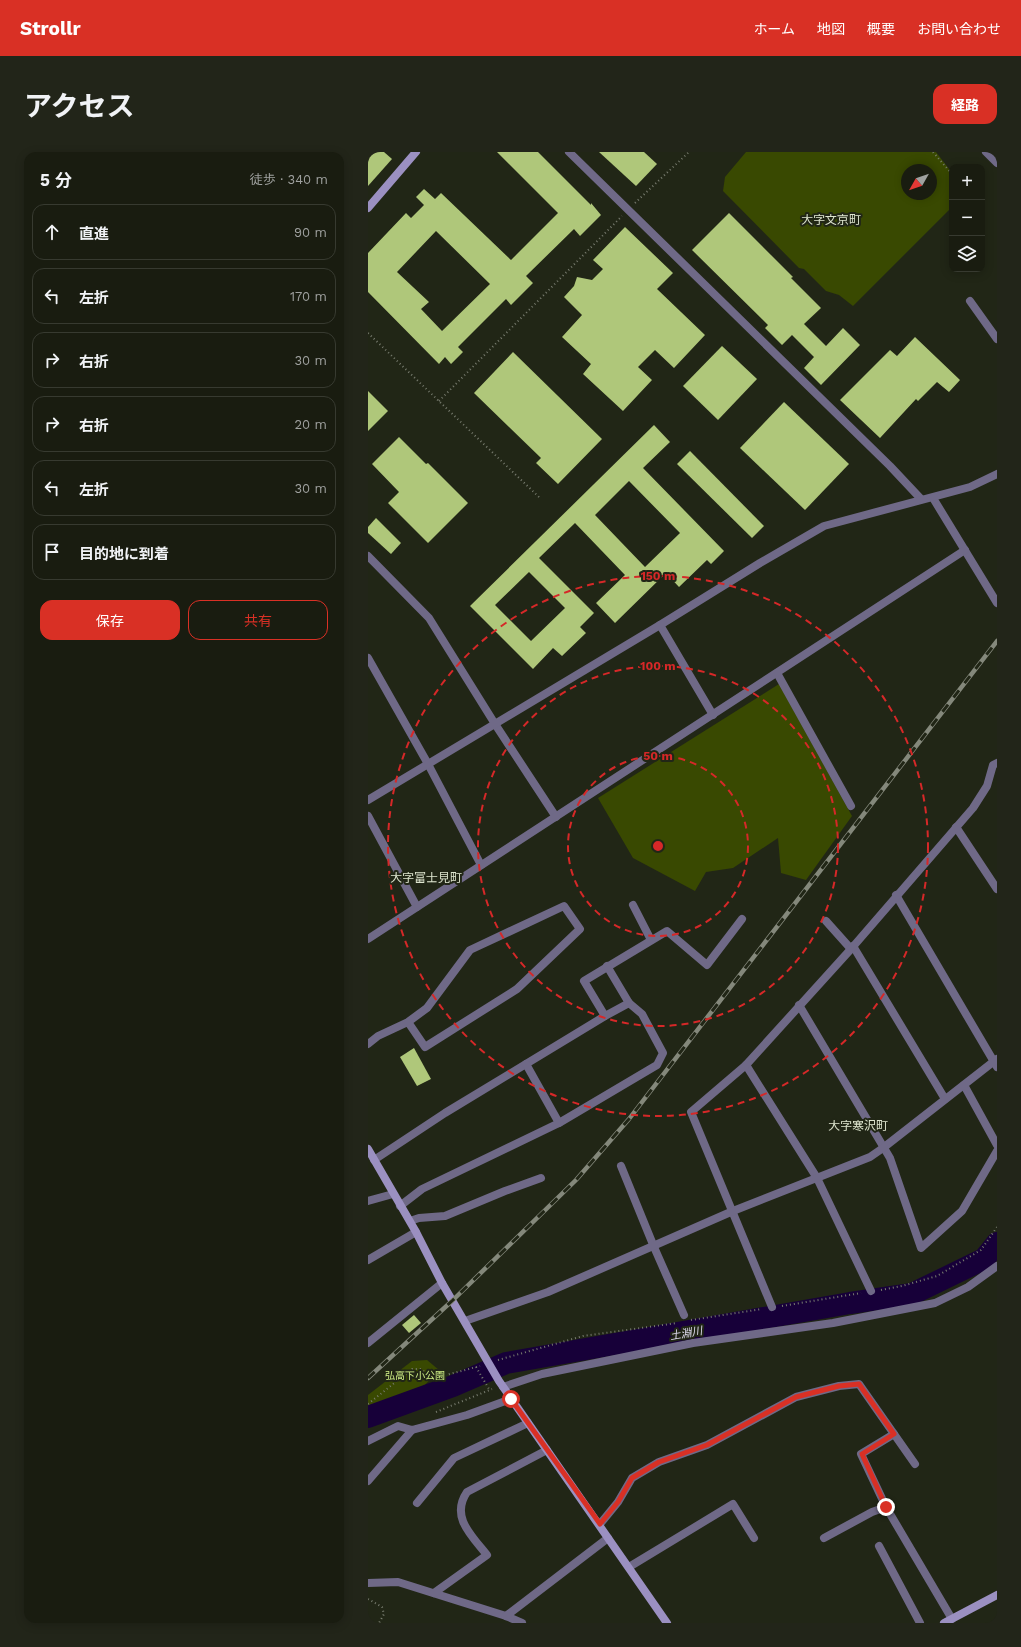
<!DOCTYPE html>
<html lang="ja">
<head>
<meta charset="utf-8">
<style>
	body { margin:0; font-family:"Work Sans","Noto Sans JP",sans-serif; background:#222519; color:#f1f3f6 }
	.controls { position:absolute; right:12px; top:12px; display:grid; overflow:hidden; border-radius:8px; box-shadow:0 2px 10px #0003 }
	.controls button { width:36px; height:36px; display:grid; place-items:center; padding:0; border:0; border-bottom:1px solid #373a30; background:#191c10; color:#f1f3f6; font:20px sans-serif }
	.compass { position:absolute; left:533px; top:12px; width:36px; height:36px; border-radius:50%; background:#191c10; box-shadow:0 2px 10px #0003; rotate:230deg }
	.stop { position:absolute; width:12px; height:12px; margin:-9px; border:3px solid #d93025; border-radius:50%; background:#fff }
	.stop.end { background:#d93025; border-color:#fff; box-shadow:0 1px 4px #0008 }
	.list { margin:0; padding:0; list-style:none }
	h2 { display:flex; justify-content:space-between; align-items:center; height:52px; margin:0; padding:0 16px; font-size:17px }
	h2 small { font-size:13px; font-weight:400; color:#9fa19f }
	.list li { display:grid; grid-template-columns:26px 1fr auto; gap:12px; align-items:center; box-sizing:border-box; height:56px; margin:0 8px 8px; padding:0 8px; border:1px solid #373a30; border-radius:12px }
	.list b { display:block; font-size:15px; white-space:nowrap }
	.list em { font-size:13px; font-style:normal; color:#9fa19f }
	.actions { display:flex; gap:8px; padding:12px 16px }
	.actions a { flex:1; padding:9px 0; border:1px solid #d93025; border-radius:12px; text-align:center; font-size:14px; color:#d93025 }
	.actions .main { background:#d93025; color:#fff }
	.icon { flex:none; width:22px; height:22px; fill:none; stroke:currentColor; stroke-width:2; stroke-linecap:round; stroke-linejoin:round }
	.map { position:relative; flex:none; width:629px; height:1471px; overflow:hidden; border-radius:12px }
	header { display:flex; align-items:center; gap:24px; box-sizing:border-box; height:56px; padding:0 20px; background:#d93025; color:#fff }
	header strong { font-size:19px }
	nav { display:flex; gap:22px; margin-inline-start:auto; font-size:14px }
	.intro { display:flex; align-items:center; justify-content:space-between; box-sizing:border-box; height:96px; padding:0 24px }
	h1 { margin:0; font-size:28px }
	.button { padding:10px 18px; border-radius:12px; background:#d93025; color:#fff; font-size:14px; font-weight:700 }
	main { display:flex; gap:24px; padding:0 24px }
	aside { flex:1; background:#191c10; border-radius:12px; box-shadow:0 2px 10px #0003 }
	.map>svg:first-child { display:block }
	.green { fill:#394901; fill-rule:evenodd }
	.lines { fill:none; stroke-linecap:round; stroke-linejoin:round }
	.river { stroke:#170039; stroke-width:22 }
	.building { fill:#afc77a; fill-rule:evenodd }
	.path { stroke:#787c6f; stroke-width:2; stroke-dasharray:1 3; stroke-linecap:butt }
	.street { stroke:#6f6987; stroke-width:8 }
	.secondary { stroke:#9b90c1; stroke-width:8 }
	.rail-casing { stroke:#84887b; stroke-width:4.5 }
	.rail { stroke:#212616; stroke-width:3; stroke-dasharray:9; stroke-linecap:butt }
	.route { stroke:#d93025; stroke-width:5 }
	.ring { fill:none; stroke:#d62828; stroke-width:2; stroke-dasharray:7 5 }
	.labels { text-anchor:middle; stroke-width:4; stroke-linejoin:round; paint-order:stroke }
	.park-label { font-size:10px; fill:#cfef86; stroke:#212616 }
	.water-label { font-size:11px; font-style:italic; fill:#e0dcf0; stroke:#212616 }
	.quarter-label { font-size:12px; fill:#dee5cf; stroke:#212616 }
	.centre { fill:#d62828; stroke:#212616; stroke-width:2 }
	.ring-label { font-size:12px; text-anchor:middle; font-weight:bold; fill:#d62828; stroke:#212616; stroke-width:4; stroke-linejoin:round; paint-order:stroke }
</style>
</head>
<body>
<header>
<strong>Strollr</strong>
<nav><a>ホーム</a><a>地図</a><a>概要</a><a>お問い合わせ</a></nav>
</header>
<div class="intro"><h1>アクセス</h1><a class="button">経路</a></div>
<main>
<aside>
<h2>5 分<small>徒歩 · 340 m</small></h2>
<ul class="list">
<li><svg class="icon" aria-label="ahead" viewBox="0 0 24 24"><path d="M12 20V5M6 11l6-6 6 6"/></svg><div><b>直進</b></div><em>90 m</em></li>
<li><svg class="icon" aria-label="left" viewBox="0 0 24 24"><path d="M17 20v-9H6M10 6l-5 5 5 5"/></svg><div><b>左折</b></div><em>170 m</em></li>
<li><svg class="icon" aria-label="right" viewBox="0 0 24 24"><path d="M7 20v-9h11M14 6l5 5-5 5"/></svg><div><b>右折</b></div><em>30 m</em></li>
<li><svg class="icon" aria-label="right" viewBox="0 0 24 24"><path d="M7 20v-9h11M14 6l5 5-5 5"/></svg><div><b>右折</b></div><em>20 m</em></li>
<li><svg class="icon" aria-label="left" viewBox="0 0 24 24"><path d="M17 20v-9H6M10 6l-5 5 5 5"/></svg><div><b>左折</b></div><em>30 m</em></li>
<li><svg class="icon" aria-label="arrive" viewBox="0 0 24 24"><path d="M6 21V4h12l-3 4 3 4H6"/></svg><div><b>目的地に到着</b></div></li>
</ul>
<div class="actions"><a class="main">保存</a><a>共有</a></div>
</aside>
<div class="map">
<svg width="629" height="1471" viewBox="0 0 629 1471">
	<rect width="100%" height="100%" fill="#212616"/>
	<g class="green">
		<path d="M378,0H568L584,21V55L485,154L471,143L458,139L436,117L431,116L355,39L357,25ZM539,18H563V42H539Z"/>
		<path d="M411,532L484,664L438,728L413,721L410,686L365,716L338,720L327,739L265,706L230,646Z"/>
		<path d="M59,1208L71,1218L54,1236L0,1260V1243L44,1209Z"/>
	</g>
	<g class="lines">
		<path class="river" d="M0,1265L85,1234L138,1211L482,1151L544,1142L616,1107L629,1091"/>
	</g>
	<g class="building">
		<path d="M0,0H16L24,7L0,34Z"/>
		<path d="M129,0H170L223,53V51L233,63L212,84L206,77L158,124L165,131L143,153L138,147L90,195L95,200L83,212L77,205L71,212L0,140V101L38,61L43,66L56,53L48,45L56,37L67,47L73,41L143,108L190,61ZM68,79L122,132L74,179L53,157L61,150L29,120Z"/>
		<path d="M231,0H276L289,12L268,34Z"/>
		<path d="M361,61L425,125L423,126L453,156L436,172L458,194L475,176L492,193L453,233L436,216L446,205L424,183L414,193L397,176L400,173L324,98Z"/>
		<path d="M257,75L305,121L289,137L337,183L306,216L287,198L270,215L284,228L255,259L215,222L223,212L194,185L214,163L196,145L206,134L209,125L224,128L235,117L225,108Z"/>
		<path d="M547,185L592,228L581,240L569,230L550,249L548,247L512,286L472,248L522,198L529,204Z"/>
		<path d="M354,194L389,227L350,268L315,234Z"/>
		<path d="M145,200L234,287L190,332L168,311L173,306L106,241Z"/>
		<path d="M0,239L20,259L0,279Z"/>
		<path d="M416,250L481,312L437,358L372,296Z"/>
		<path d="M286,273L302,290L275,316L356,399L343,412L339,408L311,435L298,421L247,471L228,451L257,423L207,371L171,406L226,461L212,475L218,481L194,504L185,496L165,517L102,454ZM261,329L312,381L277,415L227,363ZM161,420L197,456L163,489L127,453Z"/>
		<path d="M31,285L58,312L60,311L100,351L60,391L20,351L31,340L4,312Z"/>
		<path d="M322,299L396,374L384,386L309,312Z"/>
		<path d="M8,366L33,391L23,402L0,381V375Z"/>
		<path d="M46,896L63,927L49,934L32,905Z"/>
		<path d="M46,1163L53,1171L41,1181L34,1173Z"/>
	</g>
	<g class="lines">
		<g class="path">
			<path d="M565,0L584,22"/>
			<path d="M267,51L321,0"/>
			<path d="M0,181L173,347"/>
			<path d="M71,249L254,64"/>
			<path d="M513,1138L534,1134L569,1124L613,1098L629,1075"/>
			<path d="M414,1154L493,1141"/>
			<path d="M323,1168L394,1157"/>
			<path d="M130,1208L215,1184L309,1171"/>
			<path d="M108,1215L121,1237"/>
			<path d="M0,1252L44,1217H52L67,1226L112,1214"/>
			<path d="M68,1260L124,1237"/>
			<path d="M0,1447L14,1455L16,1462L11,1471"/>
		</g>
		<g class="street">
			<path d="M201,0L522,314L553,347"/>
			<path d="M618,0L629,11"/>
			<path d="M602,149L629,187"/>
			<path d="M565,346L629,451"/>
			<path d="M0,404L61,466L127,572L188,665"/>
			<path d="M292,473L345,563"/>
			<path d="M0,506L60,612L113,713"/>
			<path d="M409,521L483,654"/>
			<path d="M0,648L292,473L392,411L456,374L602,335L629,322"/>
			<path d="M0,664L49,755"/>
			<path d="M588,675L629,737"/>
			<path d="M528,743L629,915"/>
			<path d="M265,753L283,788"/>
			<path d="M458,769L483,797"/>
			<path d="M0,787L597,398"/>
			<path d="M485,794L577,947"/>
			<path d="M431,853L522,1006L553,1096L594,1059L629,999"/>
			<path d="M237,864L216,829L299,779L339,813L374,767"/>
			<path d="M0,892L10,884L40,870L59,856L102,798L196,754L212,777L149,837L57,895L40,870"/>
			<path d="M378,913L449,1026L503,1139"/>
			<path d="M596,933L629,993"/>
			<path d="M191,971L289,913L295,901L274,862L261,851L239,814"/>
			<path d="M6,1008L77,961L237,864L261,851"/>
			<path d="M253,1014L286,1095L316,1163"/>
			<path d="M0,1049L25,1042"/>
			<path d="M32,1054L54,1037L191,971L158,912"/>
			<path d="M42,1069L51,1066L77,1064L137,1039L173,1026"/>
			<path d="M0,1108L48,1080"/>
			<path d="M404,1155L323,960L378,913L483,797L605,656L619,634L625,613L629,611"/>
			<path d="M97,1169L180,1140L365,1059L502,1005L515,996L629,907"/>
			<path d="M0,1191L74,1131"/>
			<path d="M135,1235L174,1222L325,1191L465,1171L567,1151L600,1135L629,1114"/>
			<path d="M0,1289L30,1274L44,1278L99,1263L143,1247"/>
			<path d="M0,1329L44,1278"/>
			<path d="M49,1351L86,1306L160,1271"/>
			<path d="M518,1355L493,1302L526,1282"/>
			<path d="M232,1372L250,1350L264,1326L291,1310L339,1293L428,1245L471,1234L491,1232L547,1312"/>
			<path d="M456,1386L504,1360L518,1355L584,1467"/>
			<path d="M511,1394L552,1471"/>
			<path d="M261,1415L365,1352L386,1386"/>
			<path d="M0,1431L30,1430L138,1464L154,1471"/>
			<path d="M66,1441L119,1403C104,1384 82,1365 99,1340L179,1298"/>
			<path d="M138,1464L240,1386"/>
		</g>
		<g class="secondary">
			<path d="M0,56L48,0"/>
			<path d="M0,997L48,1080L74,1131L131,1229L299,1471"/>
			<path d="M576,1471L629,1443"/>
		</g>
		<defs>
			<path id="rail" d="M0,1226L85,1148L208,1028L261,967L629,489"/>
		</defs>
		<use href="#rail" class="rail-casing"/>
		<use href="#rail" class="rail"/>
	</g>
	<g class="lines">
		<path class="route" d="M143,1247L232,1372L250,1350L264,1326L291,1310L339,1293L428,1245L471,1234L491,1232L526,1282L494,1302L518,1355"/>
	</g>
	<g class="ring">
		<circle cx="290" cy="694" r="90"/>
		<circle cx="290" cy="694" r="180"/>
		<circle cx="290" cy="694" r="270"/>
	</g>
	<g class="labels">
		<g class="park-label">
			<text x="47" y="1227">弘高下小公園</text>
		</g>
		<g class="water-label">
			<text transform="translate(318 1181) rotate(-10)" y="4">土淵川</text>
		</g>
		<g class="quarter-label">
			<text x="463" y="72">大字文京町</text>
			<text x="58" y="730">大字富士見町</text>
			<text x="490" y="978">大字寒沢町</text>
		</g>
	</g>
	<circle cx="290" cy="694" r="6" class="centre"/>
	<g class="ring-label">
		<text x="290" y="428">150 m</text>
		<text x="290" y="518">100 m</text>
		<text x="290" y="608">50 m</text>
	</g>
</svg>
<div class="controls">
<button>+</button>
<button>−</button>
<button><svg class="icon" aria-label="layers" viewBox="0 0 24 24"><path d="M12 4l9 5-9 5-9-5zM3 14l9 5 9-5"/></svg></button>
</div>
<svg class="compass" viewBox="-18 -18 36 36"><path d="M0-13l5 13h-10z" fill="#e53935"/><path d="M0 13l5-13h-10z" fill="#9fa19f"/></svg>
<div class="stop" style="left:143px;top:1247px"></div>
<div class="stop end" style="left:518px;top:1355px"></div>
</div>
</main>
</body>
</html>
